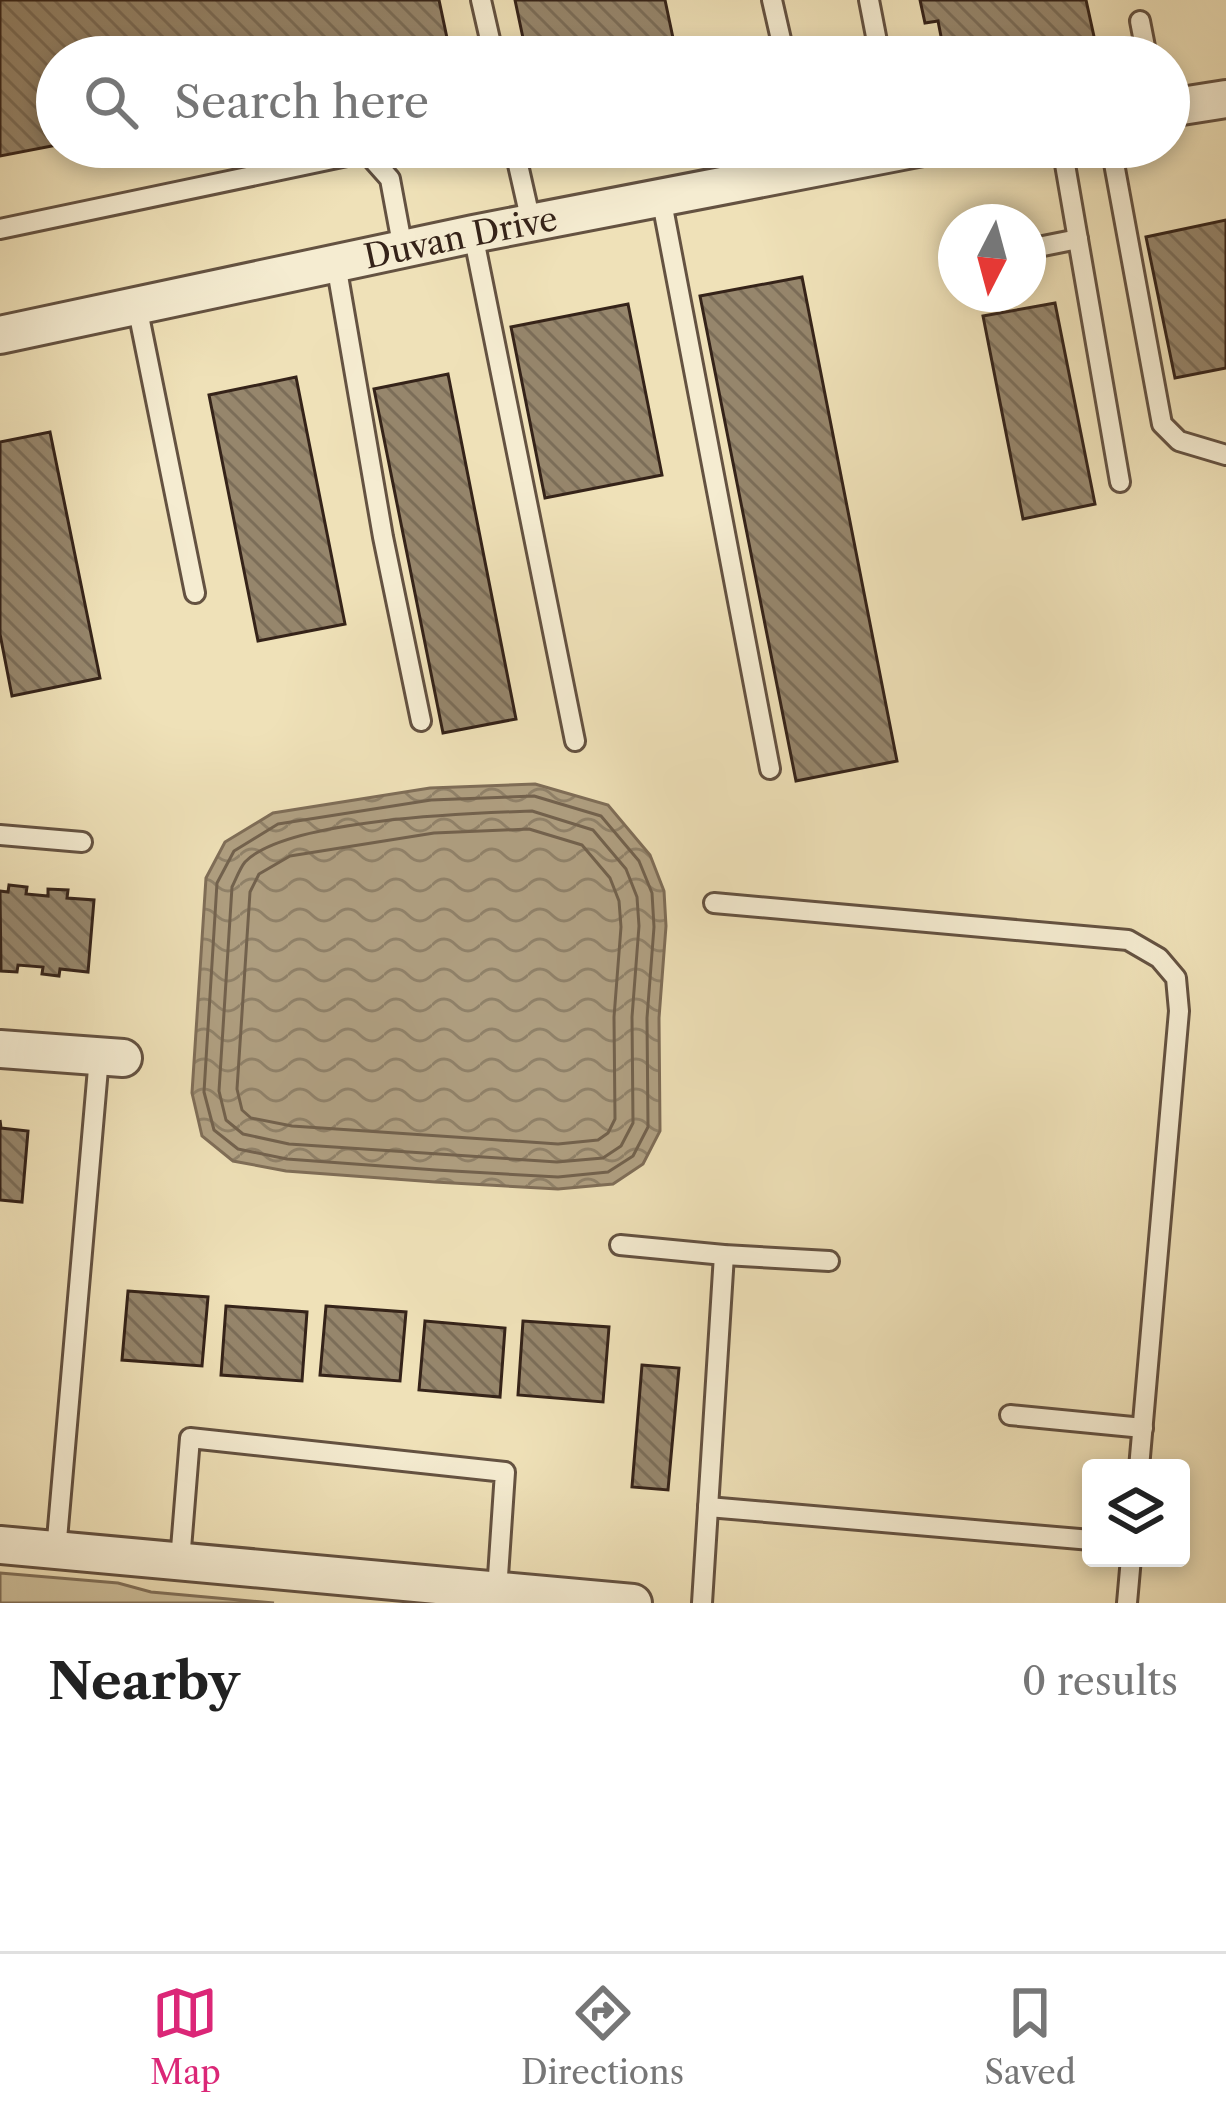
<!DOCTYPE html>
<html lang="en">
<head>
<meta charset="utf-8">
<style>
	body { margin:0; font-family:"Libre Caslon Text",serif; background:#f6f6f6; color:#222 }
	.controls { position:absolute; right:36px; bottom:36px; display:grid; overflow:hidden; border-radius:12px; box-shadow:0 6px 18px #0003 }
	.controls button { width:108px; height:108px; display:grid; place-items:center; padding:0; border:0; border-bottom:3px solid #e0e0e0; background:#fff; color:#222; font:60px sans-serif }
	.compass { position:absolute; left:938px; top:204px; width:108px; height:108px; border-radius:50%; background:#fff; box-shadow:0 6px 18px #0003; rotate:186deg }
	.list { margin:0; padding:0; list-style:none }
	h2 { display:flex; justify-content:space-between; align-items:center; height:156px; margin:0; padding:0 48px; font-size:51px }
	h2 small { font-size:39px; font-weight:400; color:#767676 }
	.icon { flex:none; width:66px; height:66px; fill:none; stroke:currentColor; stroke-width:2; stroke-linecap:round; stroke-linejoin:round }
	.map { position:relative; flex:none; width:1226px; height:1603px; overflow:hidden }
	.search { position:absolute; background:#fff; box-shadow:0 6px 18px #0003; left:36px; right:36px; top:36px; height:132px; display:flex; align-items:center; gap:30px; box-sizing:border-box; padding:0 42px; border-radius:66px; color:#767676; font-size:45px }
	.sheet { height:348px; background:#fff }
	nav { display:flex; justify-content:space-around; align-items:center; box-sizing:border-box; height:168px; border-top:3px solid #e0e0e0; background:#fff; font-size:33px; color:#767676 }
	nav a { display:grid; justify-items:center; gap:6px }
	nav .on { color:#db2777 }
	.map>svg:first-child { display:block }
	.green { fill:#cfc19d; stroke:#82725b; stroke-width:3 }
	.water { fill:url(#water-waves); stroke:#7f6e58; stroke-width:3 }
	.lines { fill:none; stroke-linecap:round; stroke-linejoin:round }
	.shore { stroke:#72624e; stroke-width:3 }
	.building { fill:url(#building-back-hatch); stroke:#352319; stroke-width:3 }
	.lane-casing { stroke:#645241; stroke-width:24 }
	.street-casing { stroke:#645241; stroke-width:42 }
	.lane { stroke:#f5ecd1; stroke-width:18 }
	.street { stroke:#f5ecd1; stroke-width:36 }
	.labels { text-anchor:middle; stroke-width:10; stroke-linejoin:round; paint-order:stroke }
	.street-label { font-size:33px; fill:#352319; stroke:#f5ecd1 }
</style>
</head>
<body>
<div class="map">
<svg width="1226" height="1603" viewBox="0 0 1226 1603">
	<defs>
		<pattern id="water-waves" width="16" height="10" patternUnits="userSpaceOnUse" patternTransform="scale(3)"><rect width="16" height="10" fill="#b0a082"/><path d="M0 5q4-4 8 0t8 0" fill="none" stroke="#90826a"/></pattern>
		<pattern id="building-back-hatch" width="6" height="6" patternUnits="userSpaceOnUse" patternTransform="scale(3)"><rect width="6" height="6" fill="#96866c"/><path d="M-1 5l2 2M0 0l6 6M5-1l2 2" fill="none" stroke="#7b6d58"/></pattern>
	</defs>
	<rect width="100%" height="100%" fill="#efe1b8"/>
	<filter id="stains"><feTurbulence type="fractalNoise" baseFrequency=".00167" numOctaves="4"/><feColorMatrix values="0 0 0 0 .2 0 0 0 0 .09 0 0 0 0 .02 0 0 0 .5 -.17"/></filter>
	<radialGradient id="worn" r=".72"><stop offset=".6" stop-color="#630" stop-opacity="0"/><stop offset="1" stop-color="#630" stop-opacity=".3"/></radialGradient>
	<path class="green" d="M0,1573L118,1583L151,1592L274,1603H0Z"/>
	<path class="water" d="M535,784L608,805L650,855L664,891L666,926L659,1018L660,1131L643,1164L613,1184L558,1189L435,1182L286,1171L233,1161L202,1136L192,1093L206,878L225,842L273,813L430,788Z"/>
	<g class="lines">
		<g class="shore">
			<path d="M534,796L601,816L639,861L652,893L654,927L647,1018L648,1127L633,1156L608,1172L558,1177L436,1170L287,1159L238,1149L214,1130L204,1092L217,883L234,851L278,824L431,800Z"/>
			<path d="M532,811L593,830L626,869L637,897L639,926L632,1017L633,1123L621,1146L603,1158L557,1162L289,1144L243,1134L226,1120L219,1091L232,887C236,879 240,868 245,862C286,819 471,813 532,811Z"/>
			<path d="M529,829L582,845L610,878L619,901L621,927L614,1017L615,1119L608,1133L598,1140L558,1144L292,1126L251,1118L242,1110L237,1089L250,892L259,874L290,856L434,833Z"/>
		</g>
	</g>
	<g class="building">
		<path d="M0,0H439L451,57H57V145L0,156Z"/>
		<path d="M515,0H665L677,57H527Z"/>
		<path d="M920,0H1086L1095,41L1014,57H945L938,21L925,23Z"/>
		<path d="M1226,220V368L1175,378L1146,237Z"/>
		<path d="M802,277L897,761L796,781L700,296Z"/>
		<path d="M1055,303L1095,504L1023,519L983,316Z"/>
		<path d="M628,304L662,475L545,498L511,327Z"/>
		<path d="M448,374L516,719L443,733L374,389Z"/>
		<path d="M296,377L345,624L258,641L209,395Z"/>
		<path d="M50,432L100,678L12,696L0,634V442Z"/>
		<path d="M9,885L27,887L26,894L48,896V889L68,890L67,898L94,900L88,972L60,969L59,976L42,974L43,967L18,965L17,972L1,971L0,891L8,892Z"/>
		<path d="M0,1120L1,1128L28,1131L22,1202L0,1200Z"/>
		<path d="M128,1291L208,1297L202,1366L122,1360Z"/>
		<path d="M226,1306L307,1312L302,1381L221,1375Z"/>
		<path d="M326,1306L406,1312L400,1381L320,1375Z"/>
		<path d="M425,1321L505,1328L500,1397L419,1390Z"/>
		<path d="M523,1321L609,1327L603,1402L518,1395Z"/>
		<path d="M642,1365L679,1368L668,1490L632,1487Z"/>
	</g>
	<g class="lines">
		<defs>
			<g id="lane">
				<path d="M481,0L494,57"/>
				<path d="M772,0L785,57"/>
				<path d="M869,0L880,57"/>
				<path d="M1140,21L1147,57"/>
				<path d="M514,147L531,222"/>
				<path d="M1062,147L1120,482"/>
				<path d="M1111,147L1162,424L1179,441L1226,455"/>
				<path d="M661,197L770,769"/>
				<path d="M0,229L366,152L390,179L403,249"/>
				<path d="M473,234L575,741"/>
				<path d="M1028,249L1078,239"/>
				<path d="M336,264L383,537L421,721"/>
				<path d="M137,306L195,593"/>
				<path d="M0,835L82,842"/>
				<path d="M714,903L1128,940L1159,958L1176,978L1179,1011L1139,1468"/>
				<path d="M620,1245L724,1255L829,1261"/>
				<path d="M1010,1415L1143,1428"/>
				<path d="M708,1507L1091,1540"/>
				<path d="M56,1551L99,1057"/>
				<path d="M180,1561L190,1438L505,1472L497,1591"/>
				<path d="M702,1603L724,1255"/>
				<path d="M1127,1603L1131,1558"/>
			</g>
			<g id="street">
				<path d="M1169,108L1226,99"/>
				<path id="s1" d="M0,335L473,234L923,147"/>
				<path d="M0,1049L123,1058"/>
				<path d="M0,1545L633,1603"/>
			</g>
		</defs>
		<use href="#lane" class="lane-casing"/>
		<use href="#street" class="street-casing"/>
		<use href="#lane" class="lane"/>
		<use href="#street" class="street"/>
	</g>
	<g class="labels">
		<g class="street-label">
			<text dy="12" stroke="none"><textPath href="#s1" startOffset="471">Duvan Drive</textPath></text>
		</g>
	</g>
	<rect width="100%" height="100%" filter="url(#stains)"/>
	<rect width="100%" height="100%" fill="url(#worn)"/>
</svg>
<div class="controls">
<button><svg class="icon" aria-label="layers" viewBox="0 0 24 24"><path d="M12 4l9 5-9 5-9-5zM3 14l9 5 9-5"/></svg></button>
</div>
<svg class="compass" viewBox="-18 -18 36 36"><path d="M0-13l5 13h-10z" fill="#e53935"/><path d="M0 13l5-13h-10z" fill="#767676"/></svg>
<div class="search"><svg class="icon" aria-label="search" viewBox="0 0 24 24"><circle cx="10" cy="10" r="6"/><path d="M15 15l6 6"/></svg>Search here</div>
</div>
<section class="sheet">
<h2>Nearby<small>0 results</small></h2>
<ul class="list">
</ul>
</section>
<nav>
<a class="on"><svg class="icon" aria-label="map" viewBox="0 0 24 24"><path d="M3 6l6-2 6 2 6-2v14l-6 2-6-2-6 2zM9 4v14M15 6v14"/></svg>Map</a>
<a><svg class="icon" aria-label="directions" viewBox="0 0 24 24"><path d="M12 3l9 9-9 9-9-9zM9 14v-3h6M13 9l2 2-2 2"/></svg>Directions</a>
<a><svg class="icon" aria-label="saved" viewBox="0 0 24 24"><path d="M7 4h10v16l-5-4-5 4z"/></svg>Saved</a>
</nav>
</body>
</html>
